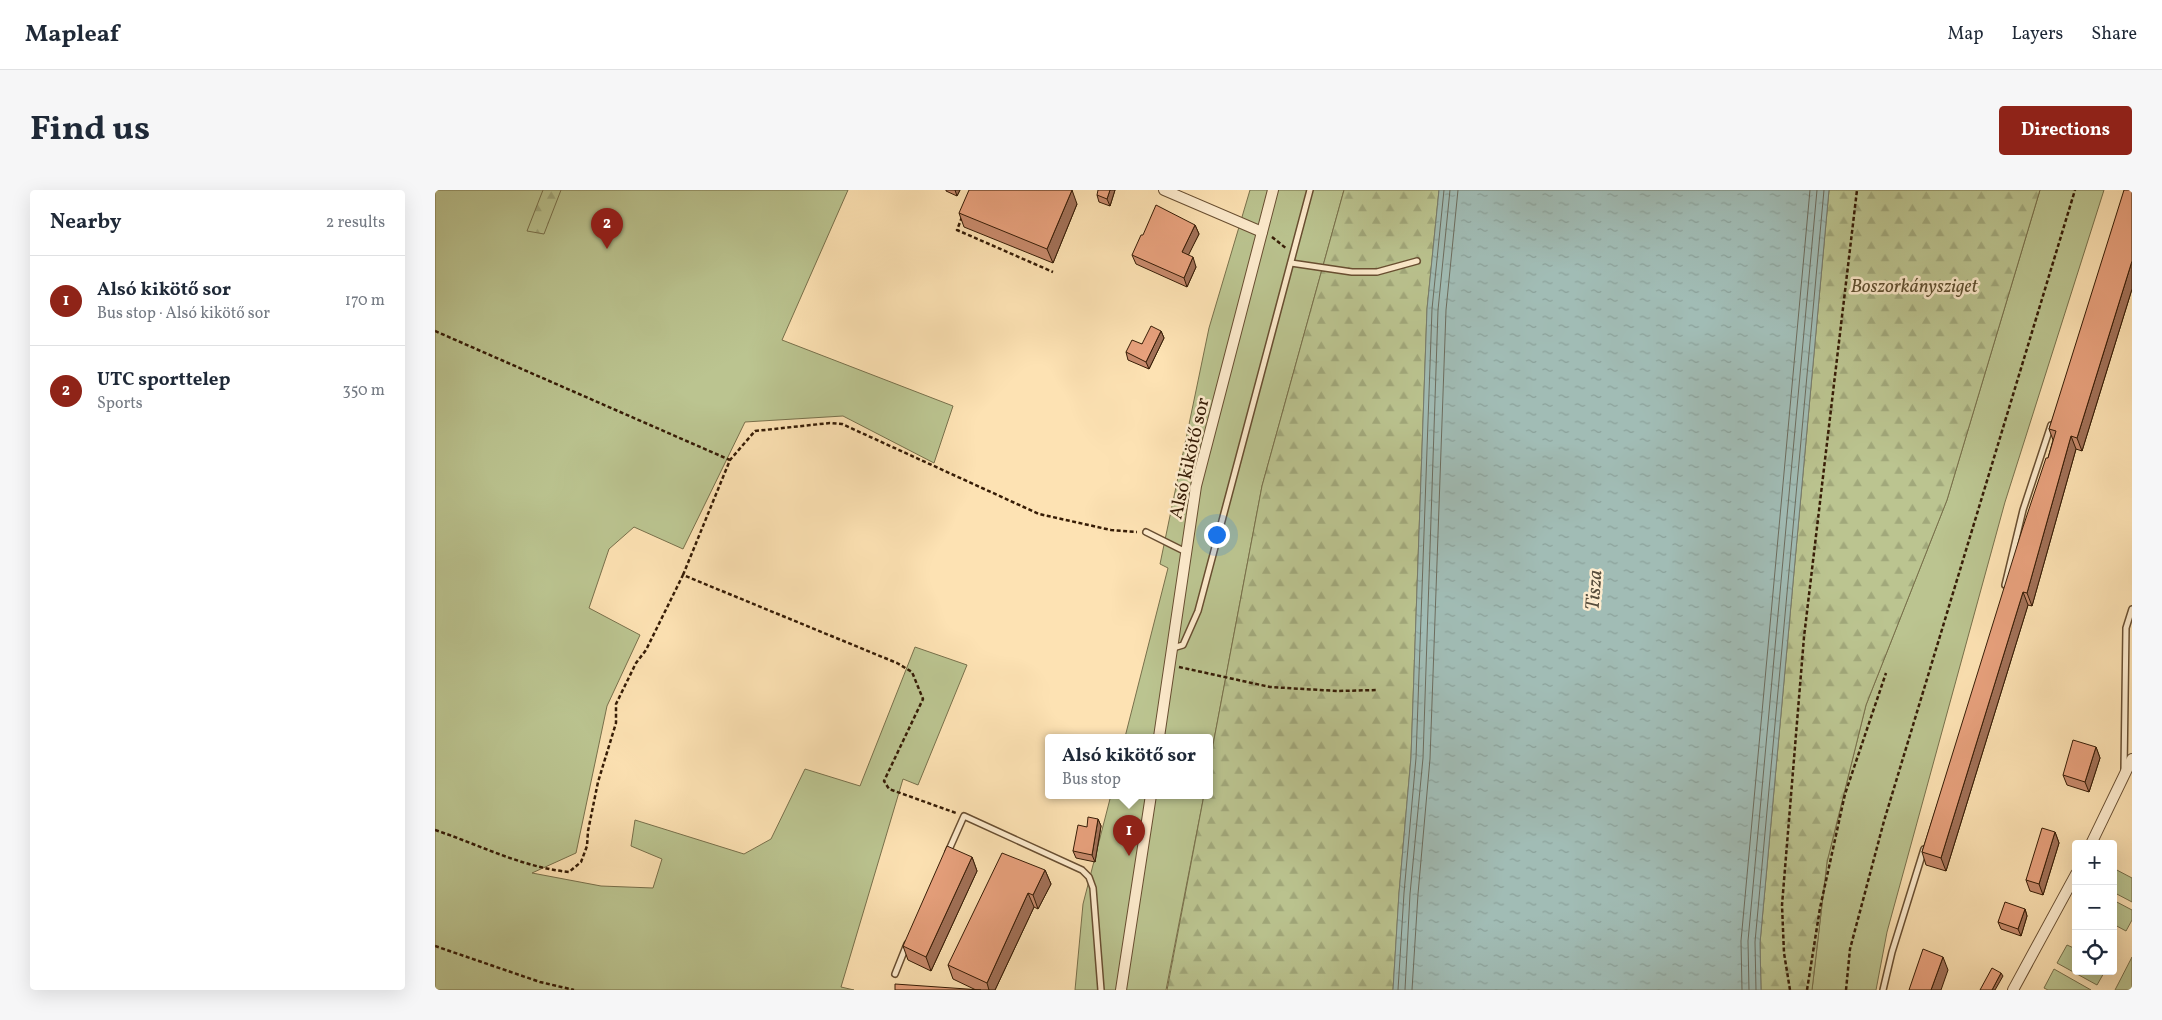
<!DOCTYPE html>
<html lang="en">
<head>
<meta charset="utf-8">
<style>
	body { margin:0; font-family:Vollkorn,serif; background:#f6f6f7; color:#1f2937 }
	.controls { position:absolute; right:15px; bottom:15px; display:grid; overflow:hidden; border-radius:5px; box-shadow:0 5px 20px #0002 }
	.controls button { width:45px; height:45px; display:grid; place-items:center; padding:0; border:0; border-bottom:1px solid #e0e1e3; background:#fff; color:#1f2937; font:25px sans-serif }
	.you { position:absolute; left:781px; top:344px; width:18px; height:18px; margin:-12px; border:4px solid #fff; border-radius:50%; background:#1a73e8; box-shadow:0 0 0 8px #1a73e833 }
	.badge { display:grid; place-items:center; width:32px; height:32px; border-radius:50%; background:#8f2418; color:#fff; font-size:16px; font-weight:700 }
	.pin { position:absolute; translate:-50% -41px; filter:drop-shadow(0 1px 2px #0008) }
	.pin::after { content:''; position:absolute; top:26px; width:18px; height:15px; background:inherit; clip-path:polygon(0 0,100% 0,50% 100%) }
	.popup { position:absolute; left:610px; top:544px; width:168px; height:65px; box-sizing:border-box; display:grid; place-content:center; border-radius:5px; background:#fff; filter:drop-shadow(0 1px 4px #0005); font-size:16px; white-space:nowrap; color:#747a83 }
	.popup b { font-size:19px; color:#1f2937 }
	.popup::after { content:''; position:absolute; left:50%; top:100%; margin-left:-10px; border:10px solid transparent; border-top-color:#fff }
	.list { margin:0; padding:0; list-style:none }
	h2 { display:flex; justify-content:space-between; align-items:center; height:65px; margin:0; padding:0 20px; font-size:21px }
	h2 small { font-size:16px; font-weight:400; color:#747a83 }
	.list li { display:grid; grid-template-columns:32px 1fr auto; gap:15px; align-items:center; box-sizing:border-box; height:90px; padding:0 20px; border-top:1px solid #e0e1e3 }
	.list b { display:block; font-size:19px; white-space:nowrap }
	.list p { margin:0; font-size:16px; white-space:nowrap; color:#747a83 }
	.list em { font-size:16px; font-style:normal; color:#747a83 }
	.icon { flex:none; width:28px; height:28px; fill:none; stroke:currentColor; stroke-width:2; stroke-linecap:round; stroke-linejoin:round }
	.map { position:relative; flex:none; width:1697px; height:800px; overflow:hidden; border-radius:5px }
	header { display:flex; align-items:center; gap:30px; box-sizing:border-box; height:70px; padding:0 25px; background:#fff; border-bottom:1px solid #e0e1e3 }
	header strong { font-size:24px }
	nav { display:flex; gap:28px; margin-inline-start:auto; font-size:18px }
	.intro { display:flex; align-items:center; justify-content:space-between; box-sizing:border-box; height:120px; padding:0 30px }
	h1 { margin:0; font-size:35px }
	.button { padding:12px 22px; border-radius:5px; background:#8f2418; color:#fff; font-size:18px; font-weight:700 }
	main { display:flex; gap:30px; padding:0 30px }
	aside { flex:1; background:#fff; border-radius:5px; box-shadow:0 5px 20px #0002 }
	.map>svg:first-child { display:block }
	.green { fill:#bbc490; stroke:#78704b }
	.forest { fill:url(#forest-firs); stroke:#78704b }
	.water { fill:url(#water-ripples); stroke:#767c6f }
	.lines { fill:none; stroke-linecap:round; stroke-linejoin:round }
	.shore { stroke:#6c6c5e; stroke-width:1 }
	.service-casing { stroke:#684e31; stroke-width:8 }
	.minor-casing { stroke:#684e31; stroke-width:12 }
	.path { stroke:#361c06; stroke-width:2.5; stroke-dasharray:4 2.5; stroke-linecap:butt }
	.service { stroke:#feecce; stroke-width:5 }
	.minor { stroke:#feecce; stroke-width:10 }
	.wall { fill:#c88a6c; stroke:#361c06 }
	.shaded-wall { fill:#a27158; stroke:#361c06 }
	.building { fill:#e8a17d; stroke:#361c06 }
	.labels { text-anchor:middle; stroke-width:5; stroke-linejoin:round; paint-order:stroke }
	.park-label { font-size:19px; font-style:italic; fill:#5e4e2f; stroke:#feecce }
	.street-label { font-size:19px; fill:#361c06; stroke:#feecce }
	.water-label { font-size:20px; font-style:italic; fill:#564c3b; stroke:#feecce }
</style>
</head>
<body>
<header>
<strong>Mapleaf</strong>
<nav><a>Map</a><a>Layers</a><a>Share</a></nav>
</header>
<div class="intro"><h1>Find us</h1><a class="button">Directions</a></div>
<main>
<aside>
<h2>Nearby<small>2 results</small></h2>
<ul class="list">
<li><span class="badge">1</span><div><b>Alsó kikötő sor</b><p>Bus stop · Alsó kikötő sor</p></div><em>170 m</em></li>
<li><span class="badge">2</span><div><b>UTC sporttelep</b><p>Sports</p></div><em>350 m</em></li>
</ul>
</aside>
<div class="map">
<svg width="1697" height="800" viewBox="0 0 1697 800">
	<defs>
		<pattern id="forest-firs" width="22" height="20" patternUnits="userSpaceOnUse" patternTransform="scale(1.25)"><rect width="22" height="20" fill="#bbc490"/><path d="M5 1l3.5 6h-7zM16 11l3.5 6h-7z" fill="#a1a87b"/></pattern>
		<pattern id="water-ripples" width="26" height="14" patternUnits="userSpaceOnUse" patternTransform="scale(1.25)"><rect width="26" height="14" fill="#a1bcb5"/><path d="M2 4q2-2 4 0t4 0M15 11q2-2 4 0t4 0" fill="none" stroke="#8ba19a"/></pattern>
	</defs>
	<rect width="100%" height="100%" fill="#fde2b3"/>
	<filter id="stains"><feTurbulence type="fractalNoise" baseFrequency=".004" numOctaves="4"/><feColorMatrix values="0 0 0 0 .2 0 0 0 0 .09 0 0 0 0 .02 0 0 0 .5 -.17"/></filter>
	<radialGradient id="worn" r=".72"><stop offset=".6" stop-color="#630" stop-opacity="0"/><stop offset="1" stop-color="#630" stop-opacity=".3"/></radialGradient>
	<g class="green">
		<path d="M0,0H413L347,150L518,216L499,273L408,226L310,232L248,359L199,337L174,359L154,418L205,445L172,516L141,663L97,683L166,696L218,698L227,669L196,656L200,630L309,664L336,649L370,579L425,596L480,457L532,475L483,595L468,589L406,797L419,800H0Z"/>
		<path d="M815,0H909L827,296L774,576V547H690L733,378L725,374L774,138Z"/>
		<path d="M1605,0H1669L1570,312L1452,742L1441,800H1377L1392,672L1431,515L1512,310Z"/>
		<path d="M676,605H769L731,800H640L648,714Z"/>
		<path d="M1678,678L1697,688V712L1678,702Z"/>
		<path d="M1678,710L1697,720V730L1691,741L1678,734Z"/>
		<path d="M1632,755L1641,759V781H1670L1662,795L1622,773Z"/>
		<path d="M1697,767V800H1680Z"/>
		<path d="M1619,779L1656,800H1613L1609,798Z"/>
	</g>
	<g class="forest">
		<path d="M108,0H126L109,44L92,41Z"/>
		<path d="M909,0H1004L992,119L976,567L964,703L958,800H732L769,605H774V576L827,296Z"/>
		<path d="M1394,0H1605L1512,310L1431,515L1392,672L1377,800H1326L1325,753Z"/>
	</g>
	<path class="water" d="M1004,0H1394L1325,753L1326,800H958L964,703L976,567L992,119Z"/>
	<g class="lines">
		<g class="shore">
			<path d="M963,800L969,703L981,568L997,119L1009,0"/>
			<path d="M970,800L975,704L988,568L1003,120L1015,0"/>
			<path d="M977,800L983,704L995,569L1011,120L1023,0"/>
			<path d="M1307,800L1306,751L1375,0"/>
			<path d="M1314,800L1313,751L1382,0"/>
			<path d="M1321,800L1320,752L1389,0"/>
		</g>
		<defs>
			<g id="service">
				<path d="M856,73L917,82H942L982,71"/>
				<path d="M711,342L751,362"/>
				<path d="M1570,395L1588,320L1616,235"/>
				<path d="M738,458L748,455L763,421L875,0"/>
				<path d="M1689,580L1691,438L1697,419"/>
				<path d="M513,662L529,626L647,680L654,687L658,698L666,800"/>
				<path d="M460,784L472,754"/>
				<path d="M1448,800L1457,762L1489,659"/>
			</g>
			<g id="minor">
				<path d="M729,0L827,42"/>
				<path d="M724,547L761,296L838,0"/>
				<path d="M1656,654L1697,569"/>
				<path d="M686,800L716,605"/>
				<path d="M1578,800L1641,684"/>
			</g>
		</defs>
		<use href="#service" class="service-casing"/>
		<use href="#minor" class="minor-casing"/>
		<g class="path">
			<path d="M527,27L522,40L618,82"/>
			<path d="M837,47L852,59"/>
			<path d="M0,141L295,270"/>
			<path d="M248,385L295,270L320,241L395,233L407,234L604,324L676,340L702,342"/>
			<path d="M744,477L835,497L903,501L942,500"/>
			<path d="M0,640C45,655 86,677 134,682L146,672L152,656L153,641L163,592L181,533V514L201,473L211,460L248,385L462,473L477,482L488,509L449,591L454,599L521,623"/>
			<path d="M0,756L105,792L139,800"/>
			<path d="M1355,800L1349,763L1347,715L1369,447L1422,0"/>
			<path d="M1372,800L1385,718L1410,604L1451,483"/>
			<path d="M1411,800L1415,759L1449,631L1640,0"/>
		</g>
		<use href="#service" class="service"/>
		<use href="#minor" class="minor"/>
	</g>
	<g class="wall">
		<path d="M511,0H525L522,6L511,1Z"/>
		<path d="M680,0L675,16L664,12L662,5Z"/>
		<path d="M1697,0V99L1647,261L1641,259L1597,416L1593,415L1511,681L1491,675L1487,662L1613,268L1618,250L1614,239Z"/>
		<path d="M642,14L618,73L529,37L524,23Z"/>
		<path d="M760,35L764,44L753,65L761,77L752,97L701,74L697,65Z"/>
		<path d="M726,141L729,148L714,179L693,170L691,162L707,154Z"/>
		<path d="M1661,557L1665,568L1654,602L1632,595L1628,585Z"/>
		<path d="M663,629L666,636L660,672L641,668L638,661L652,637Z"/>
		<path d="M1620,642L1624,653L1608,705L1595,701L1591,690Z"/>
		<path d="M537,667L542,681L496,781L473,770L468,756Z"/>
		<path d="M610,680L616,694L603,719L599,717L560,800H460H541L518,789L513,775Z"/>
		<path d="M1590,719L1592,726L1586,746L1566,739L1563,732Z"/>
	</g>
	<g class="shaded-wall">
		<path d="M520,0H525L522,6Z"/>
		<path d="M637,0L642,14L618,73L612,59Z"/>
		<path d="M675,0H680L675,16L672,9Z"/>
		<path d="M760,35L764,44L750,72L747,62Z"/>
		<path d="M758,67L761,77L752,97L749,88Z"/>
		<path d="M1697,71V99L1647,261L1642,248Z"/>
		<path d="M726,141L729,148L714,179L711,172Z"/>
		<path d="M1636,246L1641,259L1597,416L1592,403Z"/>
		<path d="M1588,402L1593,415L1511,681L1506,668Z"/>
		<path d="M1661,557L1665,568L1654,602L1650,592Z"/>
		<path d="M663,629L666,636L660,672L657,665Z"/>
		<path d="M1620,642L1624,653L1608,705L1604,694Z"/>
		<path d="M537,667L542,681L496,781L491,767Z"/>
		<path d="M610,680L616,694L603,719L598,705Z"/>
		<path d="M593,703L599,717L560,800H554L552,793Z"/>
		<path d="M1590,719L1592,726L1586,746L1583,739Z"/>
		<path d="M1508,767L1513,780L1506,800H1496Z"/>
		<path d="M1566,783L1568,786L1560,800H1557Z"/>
	</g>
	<g class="building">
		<path d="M534,0H637L612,59L524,23Z"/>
		<path d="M663,0H675L672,9L662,5Z"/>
		<path d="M1689,0H1697V71L1642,248L1636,246L1592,403L1588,402L1506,668L1487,662L1587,340L1611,268H1613L1621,241L1614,239Z"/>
		<path d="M721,15L760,35L747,62L758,67L749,88L697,65L706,45H708Z"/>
		<path d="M716,136L726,141L711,172L691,162L697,150L707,154Z"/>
		<path d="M1638,550L1661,557L1650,592L1628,585Z"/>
		<path d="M653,627L663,629L657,665L638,661L643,635L652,637Z"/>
		<path d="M1607,638L1620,642L1604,694L1591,690Z"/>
		<path d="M512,656L537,667L491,767L468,756Z"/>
		<path d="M567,663L610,680L598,705L593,703L552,793L513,775Z"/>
		<path d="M1570,712L1590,719L1583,739L1563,732Z"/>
		<path d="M1488,759L1508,767L1496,800H1474Z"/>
		<path d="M1557,778L1566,783L1557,800H1545Z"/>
		<path d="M460,794L546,800H460Z"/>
	</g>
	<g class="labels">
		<g class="park-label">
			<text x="1479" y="102">Boszorkánysziget</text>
		</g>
		<g class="street-label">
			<text transform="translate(753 268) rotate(-77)" y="7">Alsó kikötő sor</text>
		</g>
		<g class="water-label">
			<text transform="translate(1158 400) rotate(-86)" y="7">Tisza</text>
		</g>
	</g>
	<rect width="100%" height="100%" filter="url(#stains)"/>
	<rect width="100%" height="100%" fill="url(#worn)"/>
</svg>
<div class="controls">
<button>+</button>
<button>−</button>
<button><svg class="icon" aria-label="locate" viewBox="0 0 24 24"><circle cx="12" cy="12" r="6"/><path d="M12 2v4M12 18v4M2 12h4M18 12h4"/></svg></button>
</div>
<div class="you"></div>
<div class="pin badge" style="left:694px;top:666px">1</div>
<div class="popup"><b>Alsó kikötő sor</b>Bus stop</div>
<div class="pin badge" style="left:172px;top:59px">2</div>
</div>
</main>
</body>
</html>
